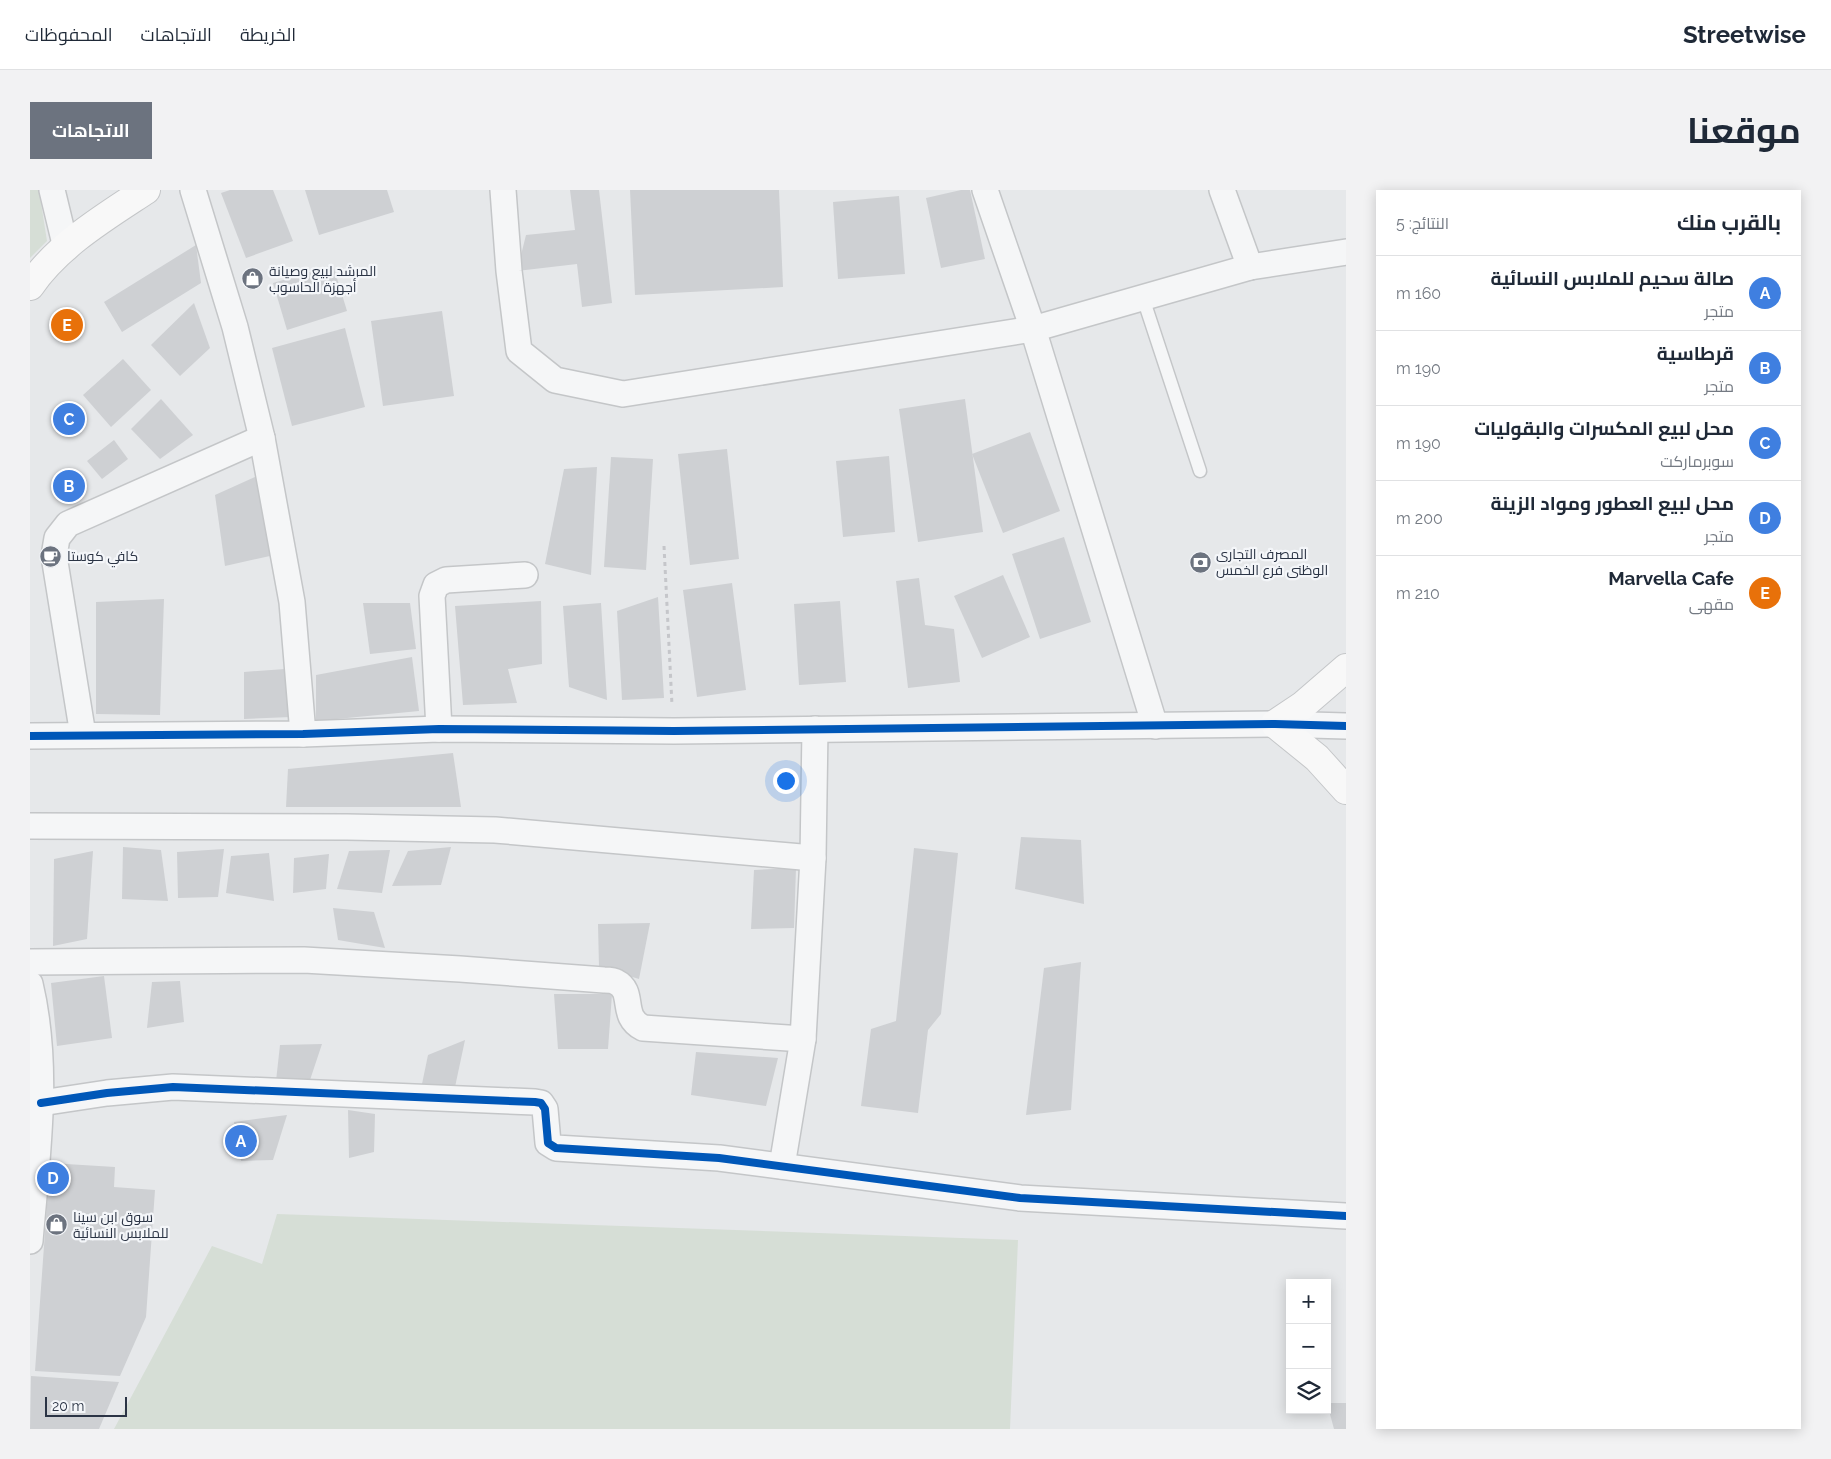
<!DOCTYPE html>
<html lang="ar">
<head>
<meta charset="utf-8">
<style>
	body { margin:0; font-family:Raleway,Cairo,sans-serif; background:#f2f2f3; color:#1f2937; direction:rtl }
	.controls { position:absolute; right:15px; bottom:15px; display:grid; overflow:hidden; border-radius:0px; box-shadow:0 2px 12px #0003 }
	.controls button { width:45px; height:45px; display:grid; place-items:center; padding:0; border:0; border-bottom:1px solid #e0e1e3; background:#fff; color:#1f2937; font:25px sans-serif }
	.scale { position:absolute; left:15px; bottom:12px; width:82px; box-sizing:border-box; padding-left:5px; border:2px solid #2b3445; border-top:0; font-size:14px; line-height:18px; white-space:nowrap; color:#2b3445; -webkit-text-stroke:4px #f4f6f9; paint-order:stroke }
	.you { position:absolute; left:755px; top:590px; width:18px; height:18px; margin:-12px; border:4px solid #fff; border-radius:50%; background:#1a73e8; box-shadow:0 0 0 8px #1a73e833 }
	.badge { display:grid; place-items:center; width:32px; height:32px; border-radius:50%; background:#6c737f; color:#fff; font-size:16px; font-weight:700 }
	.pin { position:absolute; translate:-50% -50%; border:2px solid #fff; box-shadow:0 1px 5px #0006 }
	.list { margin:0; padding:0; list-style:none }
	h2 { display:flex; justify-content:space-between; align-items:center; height:65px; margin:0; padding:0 20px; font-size:21px }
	h2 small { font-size:16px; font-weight:400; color:#747a83 }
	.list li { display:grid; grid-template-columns:32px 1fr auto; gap:15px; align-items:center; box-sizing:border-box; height:75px; padding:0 20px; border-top:1px solid #e0e1e3 }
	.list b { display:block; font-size:19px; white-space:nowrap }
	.list p { margin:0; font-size:16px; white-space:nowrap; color:#747a83 }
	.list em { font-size:16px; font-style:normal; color:#747a83 }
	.icon { flex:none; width:28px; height:28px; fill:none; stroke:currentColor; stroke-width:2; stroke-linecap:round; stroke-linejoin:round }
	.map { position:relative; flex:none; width:1316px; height:1239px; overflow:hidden; direction:ltr; border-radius:0px }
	header { display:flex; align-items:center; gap:30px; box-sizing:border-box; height:70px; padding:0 25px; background:#fff; border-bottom:1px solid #e0e1e3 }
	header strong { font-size:24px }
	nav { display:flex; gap:28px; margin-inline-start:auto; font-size:18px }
	.intro { display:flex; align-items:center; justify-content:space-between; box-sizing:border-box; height:120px; padding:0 30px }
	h1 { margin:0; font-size:35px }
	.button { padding:12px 22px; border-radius:0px; background:#6c737f; color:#fff; font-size:18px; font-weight:700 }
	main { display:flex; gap:30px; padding:0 30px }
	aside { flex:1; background:#fff; border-radius:0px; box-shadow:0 2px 12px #0003 }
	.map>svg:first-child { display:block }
	.green { fill:#d6ded6 }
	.building { fill:#ced0d3 }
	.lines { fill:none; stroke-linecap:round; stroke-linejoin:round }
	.lane-casing { stroke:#c4c6c8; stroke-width:15 }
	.street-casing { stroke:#c4c6c8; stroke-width:28 }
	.secondary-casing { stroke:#c4c6c8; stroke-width:30 }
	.path { stroke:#c5c6ca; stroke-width:3; stroke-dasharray:4 4; stroke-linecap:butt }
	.lane { stroke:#f5f6f7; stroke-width:12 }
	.street { stroke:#f5f6f7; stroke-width:25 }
	.secondary { stroke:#f8f8f8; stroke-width:28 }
	.cycleway-casing { stroke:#f4f6f9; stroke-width:11 }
	.cycleway { stroke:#0057b8; stroke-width:8 }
	.labels { text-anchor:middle; stroke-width:4.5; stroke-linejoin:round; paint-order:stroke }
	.poi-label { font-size:14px; fill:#2b3445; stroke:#f4f6f9; text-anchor:start }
</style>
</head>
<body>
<header>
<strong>Streetwise</strong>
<nav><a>الخريطة</a><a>الاتجاهات</a><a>المحفوظات</a></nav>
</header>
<div class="intro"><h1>موقعنا</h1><a class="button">الاتجاهات</a></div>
<main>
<aside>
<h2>بالقرب منك<small>النتائج: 5</small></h2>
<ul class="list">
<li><span class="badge" style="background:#3f7fe0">A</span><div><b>صالة سحيم للملابس النسائية</b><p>متجر</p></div><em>160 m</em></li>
<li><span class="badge" style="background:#3f7fe0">B</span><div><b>قرطاسية</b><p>متجر</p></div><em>190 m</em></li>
<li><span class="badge" style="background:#3f7fe0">C</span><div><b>محل لبيع المكسرات والبقوليات</b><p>سوبرماركت</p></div><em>190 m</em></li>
<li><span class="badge" style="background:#3f7fe0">D</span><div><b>محل لبيع العطور ومواد الزينة</b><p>متجر</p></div><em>200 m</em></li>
<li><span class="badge" style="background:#e8710a">E</span><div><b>Marvella Cafe</b><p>مقهى</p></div><em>210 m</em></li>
</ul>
</aside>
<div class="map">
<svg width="1316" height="1239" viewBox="0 0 1316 1239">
	<rect width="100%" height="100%" fill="#e6e8ea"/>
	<g class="green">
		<path d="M0,0H9L17,51L0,68Z"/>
		<path d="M247,1024L988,1050L980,1239H84L182,1056L232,1074Z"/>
	</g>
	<g class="building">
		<path d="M200,0H243L263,51L216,68L191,3Z"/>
		<path d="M275,0H357L364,22L289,45Z"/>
		<path d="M540,0H569L582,113L552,117L547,74L487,81L496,45L545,40Z"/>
		<path d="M600,0H749L753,97L605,105Z"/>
		<path d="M931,0H940L955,69L911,78L896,8Z"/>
		<path d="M869,6L875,84L808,89L803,12Z"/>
		<path d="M166,55L171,93L92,142L74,112Z"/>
		<path d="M303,75L317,121L257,140L243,93Z"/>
		<path d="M164,113L180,158L150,186L121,155Z"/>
		<path d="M412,121L424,206L353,216L341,131Z"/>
		<path d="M315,138L335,217L262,236L242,158Z"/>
		<path d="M93,169L121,200L81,237L53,205Z"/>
		<path d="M131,209L163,245L130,269L101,239Z"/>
		<path d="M935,209L953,342L888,352L869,219Z"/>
		<path d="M1000,242L1030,321L973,343L942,264Z"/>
		<path d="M84,250L98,269L72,289L57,271Z"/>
		<path d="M697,259L709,369L660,375L648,264Z"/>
		<path d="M859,266L865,342L813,347L806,271Z"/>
		<path d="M581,267L623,269L616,380L574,377Z"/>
		<path d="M567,277L561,385L515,374L534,279Z"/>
		<path d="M227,286L240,366L195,376L185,305Z"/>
		<path d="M1034,347L1061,432L1010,449L982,364Z"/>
		<path d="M973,385L1000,447L952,468L924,406Z"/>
		<path d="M889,388L895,435L924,439L930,492L878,498L866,391Z"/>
		<path d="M702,393L716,500L667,507L653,400Z"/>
		<path d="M628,407L634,508L592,510L587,421Z"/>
		<path d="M134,409L130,525L66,524V412Z"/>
		<path d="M511,411L512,474L478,479L487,513L433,515L425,416Z"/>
		<path d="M810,411L816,492L769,495L764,414Z"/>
		<path d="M333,413H380L386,459L340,464Z"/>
		<path d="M571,413L577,510L539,497L533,416Z"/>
		<path d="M382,467L389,521L286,531V485Z"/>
		<path d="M255,479L261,527L214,529V482Z"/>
		<path d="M423,563L431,617H256L258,579Z"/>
		<path d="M991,647L1051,650L1054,714L985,699Z"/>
		<path d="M93,657L131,660L138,711L92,709Z"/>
		<path d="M421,657L411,695L362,696L378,661Z"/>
		<path d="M884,658L928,663L911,824L898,840L888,923L831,916L841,839L866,831Z"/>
		<path d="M194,659L188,707L148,708L147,662Z"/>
		<path d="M360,660L352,703L307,699L319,661Z"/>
		<path d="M63,661L57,749L23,756L24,669Z"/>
		<path d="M239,663L244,711L196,703L201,666Z"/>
		<path d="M299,664L296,699L263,703L264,668Z"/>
		<path d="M766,678L764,738L721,739L724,680Z"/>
		<path d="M303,718L344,722L355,758L308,750Z"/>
		<path d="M620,733L609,789L569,777L568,734Z"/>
		<path d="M1051,772L1041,920L996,925L1014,778Z"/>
		<path d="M74,786L82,848L27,856L21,793Z"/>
		<path d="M150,791L154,832L117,838L122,792Z"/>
		<path d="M524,804H582L578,859H528Z"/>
		<path d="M435,850L425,897L392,894L398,865Z"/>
		<path d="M292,854L279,893L246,891L250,855Z"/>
		<path d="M666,862L748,868L736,916L661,905Z"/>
		<path d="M318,920L345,924L344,962L319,968Z"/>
		<path d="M257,925L243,970L211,971L204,932Z"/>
		<path d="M20,973L85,977L84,997L125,1000L116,1127L90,1186L5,1181Z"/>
		<path d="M1,1186L89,1192L69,1239H0Z"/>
		<path d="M1297,1213H1316V1239H1304Z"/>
	</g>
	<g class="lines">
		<defs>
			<path id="lane" d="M1113,108L1170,281"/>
			<g id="street">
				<path d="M22,0L36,58"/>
				<path d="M163,0L205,137L232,248L262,412L273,544"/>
				<path d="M473,0L479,81L489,161L525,190L593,204L1003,139L1220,77L1316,62"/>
				<path d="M955,0L1003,139L1125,536"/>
				<path d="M1192,0L1220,77"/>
				<path d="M409,539L402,406L406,395L416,390L495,385"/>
				<path d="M53,545L24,366L27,348L38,334L232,248"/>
				<path d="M0,546L273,544L409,539L644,541L1245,534L1316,536"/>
				<path d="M0,636L317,637L465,640L783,668"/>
				<path d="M0,772L274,770L430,779L574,790C578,790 583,790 586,792C606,802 589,826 613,838L773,849"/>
				<path d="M0,794C20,878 7,966 0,1051"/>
				<path d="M11,913L77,903L143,897L505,912L511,913L515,919L518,953L526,958L689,968L990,1008L1316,1026"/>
				<path d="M752,976L773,849L783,668L785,539"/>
			</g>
			<g id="secondary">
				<path d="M0,96C28,55 75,27 116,0"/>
				<path d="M1316,478L1272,516L1245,534L1287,568L1316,600"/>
			</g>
		</defs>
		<use href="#lane" class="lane-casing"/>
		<use href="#street" class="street-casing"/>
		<use href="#secondary" class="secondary-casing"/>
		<path class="path" d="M634,356L642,515"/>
		<use href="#lane" class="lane"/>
		<use href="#street" class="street"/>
		<use href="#secondary" class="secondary"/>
		<defs>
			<g id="cycleway">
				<path d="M0,546L273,544L409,539L644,541L1245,534L1316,536"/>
				<path d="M11,913L77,903L143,897L505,912L511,913L515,919L518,953L526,958L689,968L990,1008L1316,1026"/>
			</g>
		</defs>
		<use href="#cycleway" class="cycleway-casing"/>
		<use href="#cycleway" class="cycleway"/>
	</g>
	<defs>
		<symbol id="shop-disc" viewBox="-11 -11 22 22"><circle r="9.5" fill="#6c737f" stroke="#f4f6f9"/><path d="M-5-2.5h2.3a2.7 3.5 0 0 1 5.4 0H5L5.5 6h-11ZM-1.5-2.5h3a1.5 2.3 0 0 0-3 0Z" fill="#fff"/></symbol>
		<symbol id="cafe-disc" viewBox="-11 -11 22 22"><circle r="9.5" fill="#6c737f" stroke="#f4f6f9"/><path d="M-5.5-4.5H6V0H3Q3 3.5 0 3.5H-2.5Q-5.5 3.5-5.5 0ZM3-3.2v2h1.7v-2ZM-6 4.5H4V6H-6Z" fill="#fff"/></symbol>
		<symbol id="bank-disc" viewBox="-11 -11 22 22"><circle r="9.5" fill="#6c737f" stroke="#f4f6f9"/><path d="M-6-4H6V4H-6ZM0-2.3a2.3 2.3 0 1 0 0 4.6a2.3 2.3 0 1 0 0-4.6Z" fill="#fff"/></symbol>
	</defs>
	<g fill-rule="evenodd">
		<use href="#shop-disc" x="210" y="76" width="25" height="25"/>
		<use href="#cafe-disc" x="8" y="354" width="25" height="25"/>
		<use href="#bank-disc" x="1158" y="360" width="25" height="25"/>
		<use href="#shop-disc" x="14" y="1022" width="25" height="25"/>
	</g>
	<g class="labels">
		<g class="poi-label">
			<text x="239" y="86">المرشد لبيع وصيانة<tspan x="239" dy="16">أجهزة الحاسوب</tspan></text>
			<text x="1186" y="369">المصرف التجارى<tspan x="1186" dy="16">الوظنى فرع الخمس</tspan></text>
			<text x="37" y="371">كافي كوستا</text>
			<text x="43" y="1032">سوق ابن سينا<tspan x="43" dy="16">للملابس النسائية</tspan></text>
		</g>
	</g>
</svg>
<div class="controls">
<button>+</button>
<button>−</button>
<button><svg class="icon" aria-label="layers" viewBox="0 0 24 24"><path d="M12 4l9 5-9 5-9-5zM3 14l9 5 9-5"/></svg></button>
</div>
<div class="scale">20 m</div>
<div class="you"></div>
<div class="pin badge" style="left:211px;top:951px;background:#3f7fe0">A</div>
<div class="pin badge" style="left:39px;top:296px;background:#3f7fe0">B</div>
<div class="pin badge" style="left:39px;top:229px;background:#3f7fe0">C</div>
<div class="pin badge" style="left:23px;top:988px;background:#3f7fe0">D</div>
<div class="pin badge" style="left:37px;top:135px;background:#e8710a">E</div>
</div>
</main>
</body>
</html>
